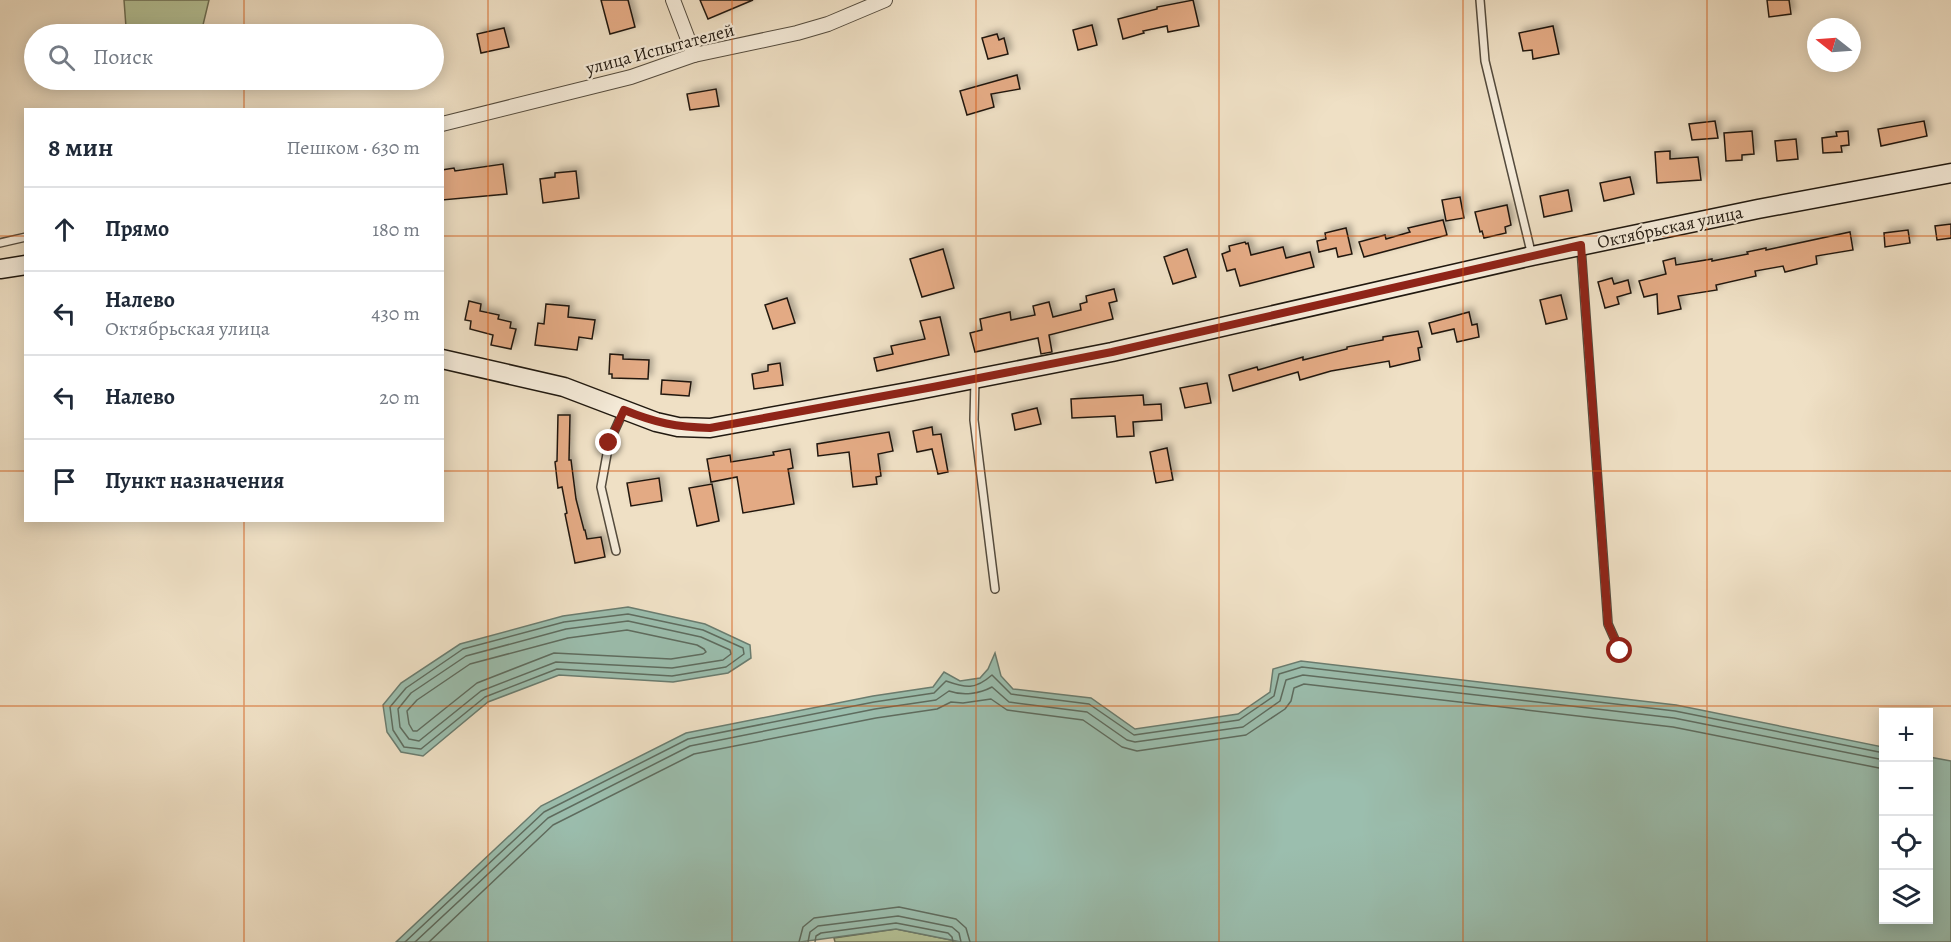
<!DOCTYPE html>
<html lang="ru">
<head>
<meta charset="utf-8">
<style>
	body { margin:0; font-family:Alegreya,serif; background:#f2f2f3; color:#1f2937 }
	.controls { position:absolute; right:18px; bottom:18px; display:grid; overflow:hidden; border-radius:0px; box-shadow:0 3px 15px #0003 }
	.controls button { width:54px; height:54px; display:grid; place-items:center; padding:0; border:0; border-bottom:2px solid #e0e1e3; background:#fff; color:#1f2937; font:30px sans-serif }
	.compass { position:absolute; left:1807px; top:18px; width:54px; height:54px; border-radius:50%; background:#fff; box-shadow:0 3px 15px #0003; rotate:287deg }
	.stop { position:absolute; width:18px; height:18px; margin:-14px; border:4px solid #8f2418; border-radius:50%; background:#fff }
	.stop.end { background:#8f2418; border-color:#fff; box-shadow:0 2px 6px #0008 }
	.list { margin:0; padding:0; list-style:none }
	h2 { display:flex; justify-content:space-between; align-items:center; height:78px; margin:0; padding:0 24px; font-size:26px }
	h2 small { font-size:20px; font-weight:400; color:#747a83 }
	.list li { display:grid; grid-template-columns:39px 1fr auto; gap:18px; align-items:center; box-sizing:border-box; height:84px; padding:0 24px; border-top:2px solid #e0e1e3 }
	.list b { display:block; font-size:22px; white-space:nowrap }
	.list p { margin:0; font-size:20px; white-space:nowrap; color:#747a83 }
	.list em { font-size:20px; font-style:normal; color:#747a83 }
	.icon { flex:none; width:33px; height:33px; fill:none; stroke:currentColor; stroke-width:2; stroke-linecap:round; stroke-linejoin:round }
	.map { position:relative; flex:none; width:1951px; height:942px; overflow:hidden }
	.search { position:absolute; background:#fff; box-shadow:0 3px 15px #0003; left:24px; top:24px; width:420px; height:66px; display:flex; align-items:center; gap:15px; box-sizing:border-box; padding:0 21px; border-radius:33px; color:#747a83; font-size:22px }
	.panel { position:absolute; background:#fff; box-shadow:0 3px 15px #0003; left:24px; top:108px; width:420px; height:414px; border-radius:0px }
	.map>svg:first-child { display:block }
	.green { fill:#b5c398; stroke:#6b6e54; stroke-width:1.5 }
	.water { fill:#9bbeae; stroke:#6a7c6f; stroke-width:1.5 }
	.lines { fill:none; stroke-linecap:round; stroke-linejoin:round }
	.shore { stroke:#5e6c5f; stroke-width:1.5 }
	.building { fill:#e3aa84; stroke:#211910; stroke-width:1.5; filter:url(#shadow) }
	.lane-casing { stroke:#544b3d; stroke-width:10 }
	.street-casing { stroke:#544b3d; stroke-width:16 }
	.secondary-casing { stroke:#211910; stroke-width:21 }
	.lane { stroke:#f5ebd9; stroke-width:7 }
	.street { stroke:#f5ebd9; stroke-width:14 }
	.secondary { stroke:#f5ebd9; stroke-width:18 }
	.route { stroke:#8f2418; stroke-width:8 }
	.grid { fill:none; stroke:#d4530c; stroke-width:1.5; stroke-opacity:0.55 }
	.labels { text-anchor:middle; stroke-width:4.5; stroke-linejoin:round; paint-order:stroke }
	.street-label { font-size:18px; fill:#211910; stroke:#f5ebd9 }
</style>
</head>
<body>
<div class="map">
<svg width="1951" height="942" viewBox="0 0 1951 942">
	<defs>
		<filter id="shadow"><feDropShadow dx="4" dy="-4" stdDeviation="3" flood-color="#0004"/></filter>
	</defs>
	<rect width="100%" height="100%" fill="#efe0c5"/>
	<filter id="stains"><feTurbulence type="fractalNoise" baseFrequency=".00333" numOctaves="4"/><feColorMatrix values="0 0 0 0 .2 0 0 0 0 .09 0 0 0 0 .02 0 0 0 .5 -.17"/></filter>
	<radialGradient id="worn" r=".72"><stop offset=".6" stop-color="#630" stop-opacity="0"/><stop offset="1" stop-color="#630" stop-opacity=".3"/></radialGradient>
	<g class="green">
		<path d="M124,0H209L203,25L176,34H138L126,27Z"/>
		<path d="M896,929L961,942H835L834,938Z"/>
	</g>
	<g class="water">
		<path d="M628,607L705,624L750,645L751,658L728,673L673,682L559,675L488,702L423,756L401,752L387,732L383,705L401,683L460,644L563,616Z"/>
		<path d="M995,653L1001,676L1013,689L1091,698L1135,729L1238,714L1270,692L1273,669L1301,661L1676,705L1883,747L1884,920H1928L1929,757L1951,761V942H961L896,929L800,942H396L541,806L686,733L873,696L933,687L944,672L960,681L980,678L988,669Z"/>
	</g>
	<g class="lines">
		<g class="shore">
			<path d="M628,614L703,630L743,648L744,654L726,667L672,676L557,669L485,697L421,749L404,747L393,730L390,707L406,688L463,649L564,622Z"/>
			<path d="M628,621L701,637L730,650L731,654L723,660L672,668L556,662L481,691L419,741L409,739L400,727L398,709L411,693L466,656L566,629Z"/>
			<path d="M627,630L697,645L704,649L706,652L703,654L671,659L554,653L477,683L417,731H413L409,724L407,711L417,700L470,664L568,638Z"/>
			<path d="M405,942L544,812L688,739L874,702L934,693L946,681C966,688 975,690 992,675L1011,694L1089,704L1134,735L1239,720L1274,696L1279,674L1302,667L1675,711L1884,753"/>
			<path d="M415,942L548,818L690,746L875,709L936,700L949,691C963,696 979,694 992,687L1009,702L1087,712L1127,740L1135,742L1243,727L1280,701L1286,680L1303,675L1674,718L1884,760"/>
			<path d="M429,942L553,825L694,754L876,718L937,709L951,702L963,703L991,699L1007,710L1083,720L1122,747L1137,751L1246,735L1285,709L1291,701L1294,688L1304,684L1673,727L1884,769"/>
			<path d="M799,942L803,927L814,918L899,907L956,919L966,928L970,942"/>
			<path d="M808,942L810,932L818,926L898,916L952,927L959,933L961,942"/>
			<path d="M815,942L816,936L821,933L896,923L948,933L952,937L953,942"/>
		</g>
	</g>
	<g class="building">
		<path d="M601,0H628L635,27L610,34Z"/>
		<path d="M700,0H753L708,19Z"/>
		<path d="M1193,0L1199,26L1168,32L1167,26L1143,31L1144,33L1123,39L1118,19L1157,9V7Z"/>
		<path d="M1767,0H1789L1791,14L1769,17Z"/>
		<path d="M1092,25L1097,45L1078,50L1073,30Z"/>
		<path d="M1553,26L1559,54L1533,59L1532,50L1523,51L1519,33Z"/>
		<path d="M504,28L509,47L481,53L477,34Z"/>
		<path d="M997,34L999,40L1004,38L1008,54L988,59L982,38Z"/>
		<path d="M1017,75L1020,89L991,94L994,107L967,115L960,91Z"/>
		<path d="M716,89L719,106L690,110L687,94Z"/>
		<path d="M1715,121L1718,138L1692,140L1689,124Z"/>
		<path d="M1924,121L1927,136L1881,146L1878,129Z"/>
		<path d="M1752,131L1754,154L1742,155V160L1726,161L1724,133Z"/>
		<path d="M1848,131L1849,145L1841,146L1842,152L1823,153L1822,138L1837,136L1836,132Z"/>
		<path d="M1796,139L1798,159L1777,161L1775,141Z"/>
		<path d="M1670,151V159L1698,157L1701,180L1657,183L1655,152Z"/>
		<path d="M503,164L507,194L442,200V170L454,168L455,171Z"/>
		<path d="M576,171L579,198L543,203L540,179L555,177V173Z"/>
		<path d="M1630,177L1634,194L1604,201L1600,183Z"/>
		<path d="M1568,190L1572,211L1544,217L1540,196Z"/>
		<path d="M1460,197L1464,218L1446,221L1442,200Z"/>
		<path d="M1507,205L1511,225L1505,227L1506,233L1484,238L1482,231L1480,232L1475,212Z"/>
		<path d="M1443,220L1447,235L1364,257L1359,242L1385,235L1386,239L1410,232L1408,228Z"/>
		<path d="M1951,224V238L1937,240L1935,226Z"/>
		<path d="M1346,228L1352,254L1338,257L1336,248L1319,252L1317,241L1326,239L1325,233Z"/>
		<path d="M1908,230L1910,243L1885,247L1884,233Z"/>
		<path d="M1850,232L1853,250L1816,256L1817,264L1785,272L1783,266L1755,271L1756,276L1716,285L1717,290L1678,296L1681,309L1658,314L1657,294L1644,297L1639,281L1666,274L1663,261L1675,258L1676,265L1712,259V261L1748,254L1747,252L1766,248V250Z"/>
		<path d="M1245,242L1246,244L1248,243L1251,255L1283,247L1286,258L1310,252L1314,267L1240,286L1235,269L1227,271L1222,254L1230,251L1229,246Z"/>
		<path d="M943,249L954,288L922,297L910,259Z"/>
		<path d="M1187,249L1196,277L1173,284L1164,257Z"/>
		<path d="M1612,278L1614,284L1628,280L1631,293L1617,297L1619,304L1605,308L1598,282Z"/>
		<path d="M1114,289L1117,301L1109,303L1113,319L1049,335L1052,352L1041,354L1038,338L975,352L970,333L982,330L980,319L1010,312L1011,320L1035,315L1033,306L1049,302L1053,317L1081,310L1080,304L1087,302L1086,296Z"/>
		<path d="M1561,295L1567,319L1546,324L1540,300Z"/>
		<path d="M787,298L795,323L773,329L765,305Z"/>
		<path d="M469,301L481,304L480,311L499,315L498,319L511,322L510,328L516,329L511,349L491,345L493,335L470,329L471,321L465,320Z"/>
		<path d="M546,304L569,306L568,317L595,320L592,339L579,337L577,350L535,345L538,323L544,324Z"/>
		<path d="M1469,312L1472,325L1477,324L1479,337L1457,342L1454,329L1432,334L1429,323Z"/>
		<path d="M940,317L949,355L877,371L874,358L893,354L891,346L925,339L920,321Z"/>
		<path d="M1418,331L1422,347L1418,348L1420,360L1390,367L1389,361L1331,371L1300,380L1298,372L1233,391L1229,375L1257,367L1258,370L1303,357V360L1347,349V347L1383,340V337Z"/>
		<path d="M610,354L623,355V359L649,360L648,379L612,378V374H609Z"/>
		<path d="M780,363L783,385L754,389L752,374L768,371V365Z"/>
		<path d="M662,380L691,382L689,396L661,394Z"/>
		<path d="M1207,383L1211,403L1185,408L1180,388Z"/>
		<path d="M1143,395L1144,405L1161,404L1162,420L1133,422L1134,436L1117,437L1115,416L1072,418L1071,399Z"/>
		<path d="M1037,408L1041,424L1015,430L1012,414Z"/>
		<path d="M558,415H570L569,460H571L576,499L584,530H585L587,539L601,537L605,557L575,563L565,514L567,513L562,487L558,488L555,462L557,461Z"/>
		<path d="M932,427L933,435L941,434L948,472L938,474L932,449L917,452L913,431Z"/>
		<path d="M889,432L893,451L878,454L881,476L876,477L877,484L853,487L849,452L818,456L817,444Z"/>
		<path d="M1167,448L1173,480L1156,483L1150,452Z"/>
		<path d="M790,449L793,468L788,469L794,504L743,513L737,477L711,482L707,459L730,455L731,462L774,455L773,452Z"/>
		<path d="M659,478L662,501L631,506L627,483Z"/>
		<path d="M712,484L719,521L697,526L689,488Z"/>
	</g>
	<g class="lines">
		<defs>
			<g id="lane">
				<path d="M1480,0L1485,61L1532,256"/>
				<path d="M0,243L26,237"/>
				<path d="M1581,248L1608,624L1620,651"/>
				<path d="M975,379L974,420L995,589"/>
				<path d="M616,551L601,487L609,443L623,412"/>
			</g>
			<g id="street">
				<path d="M673,0L694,55"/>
				<path d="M442,124L631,77L694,55L797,33L828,24L885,0"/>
			</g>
			<g id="secondary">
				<path d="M0,269L26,265"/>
				<path d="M442,359L564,387L656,422L678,427L710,428L913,391L1112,352L1532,256L1758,209L1951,173"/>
			</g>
		</defs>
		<use href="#lane" class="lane-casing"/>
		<use href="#street" class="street-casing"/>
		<use href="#secondary" class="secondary-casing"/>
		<use href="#lane" class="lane"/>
		<use href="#street" class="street"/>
		<use href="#secondary" class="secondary"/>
	</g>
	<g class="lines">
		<path class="route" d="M609,443L624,410C656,423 676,427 710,428L933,387L1112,352L1581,245L1608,624L1620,651"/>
	</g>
	<path class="grid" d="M244,0V34M488,0V942M732,0V942M976,0V942M1219,0V942M1463,0V942M1707,0V942M244,80V110M0,236H26M442,236H1951M0,471H26M442,471H1951M244,520V942M0,706H1951"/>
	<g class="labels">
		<g class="street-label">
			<text transform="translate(660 49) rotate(-15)" y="6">улица Испытателей</text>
			<text transform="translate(1670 227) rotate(-12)" y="6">Октябрьская улица</text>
		</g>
	</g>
	<rect width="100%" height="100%" filter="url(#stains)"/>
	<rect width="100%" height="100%" fill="url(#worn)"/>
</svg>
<div class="controls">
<button>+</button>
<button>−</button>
<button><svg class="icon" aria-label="locate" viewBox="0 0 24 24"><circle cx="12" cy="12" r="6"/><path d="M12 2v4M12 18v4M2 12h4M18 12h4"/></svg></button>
<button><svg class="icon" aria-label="layers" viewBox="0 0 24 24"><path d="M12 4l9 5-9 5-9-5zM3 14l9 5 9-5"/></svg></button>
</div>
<svg class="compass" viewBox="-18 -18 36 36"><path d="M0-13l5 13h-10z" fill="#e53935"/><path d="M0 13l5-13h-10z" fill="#747a83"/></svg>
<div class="stop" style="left:1620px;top:651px"></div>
<div class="stop end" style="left:609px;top:443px"></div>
<div class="search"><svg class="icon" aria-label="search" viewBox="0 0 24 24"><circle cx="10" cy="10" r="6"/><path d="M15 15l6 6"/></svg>Поиск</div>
<section class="panel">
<h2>8 мин<small>Пешком · 630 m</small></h2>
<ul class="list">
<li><svg class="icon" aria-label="ahead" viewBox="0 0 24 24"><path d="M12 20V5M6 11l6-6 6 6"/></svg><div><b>Прямо</b></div><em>180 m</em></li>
<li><svg class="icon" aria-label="left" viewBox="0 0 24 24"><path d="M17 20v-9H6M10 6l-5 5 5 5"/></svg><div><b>Налево</b><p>Октябрьская улица</p></div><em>430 m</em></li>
<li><svg class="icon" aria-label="left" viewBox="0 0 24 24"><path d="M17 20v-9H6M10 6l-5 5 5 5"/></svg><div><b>Налево</b></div><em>20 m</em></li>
<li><svg class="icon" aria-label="arrive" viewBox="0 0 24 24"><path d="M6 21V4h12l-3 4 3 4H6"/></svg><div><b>Пункт назначения</b></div></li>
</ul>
</section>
</div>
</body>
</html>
